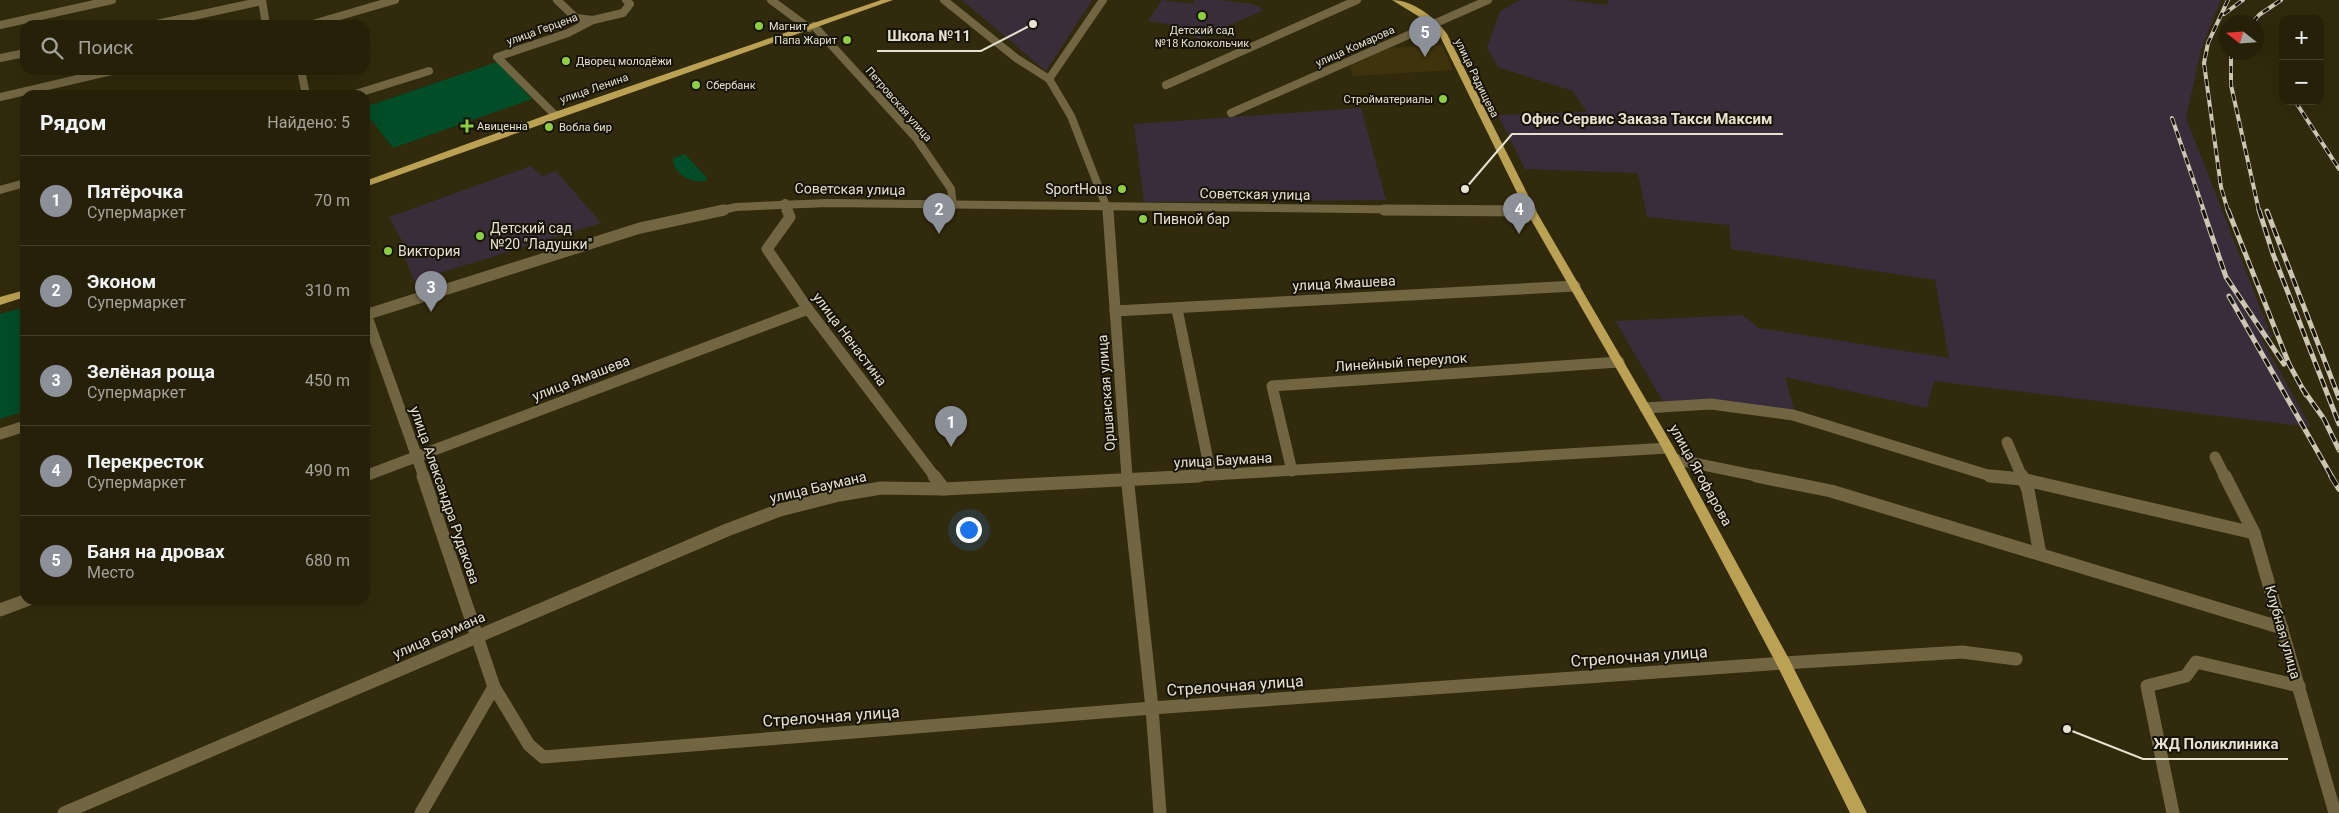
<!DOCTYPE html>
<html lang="ru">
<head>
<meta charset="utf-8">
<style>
	body { margin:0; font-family:Roboto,sans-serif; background:#2e2812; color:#f1f3f6 }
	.controls { position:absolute; right:15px; top:15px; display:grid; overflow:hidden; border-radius:10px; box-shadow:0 5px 20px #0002 }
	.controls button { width:45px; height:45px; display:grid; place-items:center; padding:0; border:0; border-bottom:1px solid #423e2a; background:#262009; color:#f1f3f6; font:25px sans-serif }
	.compass { position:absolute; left:2219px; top:15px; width:45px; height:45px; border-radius:50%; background:#262009; box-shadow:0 5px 20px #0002; rotate:287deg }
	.you { position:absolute; left:968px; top:529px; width:18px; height:18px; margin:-12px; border:4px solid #fff; border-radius:50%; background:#1a73e8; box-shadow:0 0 0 8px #1a73e833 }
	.badge { display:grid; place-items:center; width:32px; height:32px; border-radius:50%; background:#8c9099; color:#fff; font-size:16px; font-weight:700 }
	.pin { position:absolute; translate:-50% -41px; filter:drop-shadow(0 1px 2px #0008) }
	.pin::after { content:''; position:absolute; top:26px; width:18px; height:15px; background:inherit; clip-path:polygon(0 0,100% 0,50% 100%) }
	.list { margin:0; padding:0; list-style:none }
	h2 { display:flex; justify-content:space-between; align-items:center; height:65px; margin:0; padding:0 20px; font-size:21px }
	h2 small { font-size:16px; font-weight:400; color:#a4a39c }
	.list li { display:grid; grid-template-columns:32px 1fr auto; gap:15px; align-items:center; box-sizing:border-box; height:90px; padding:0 20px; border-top:1px solid #423e2a }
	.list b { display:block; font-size:19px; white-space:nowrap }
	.list p { margin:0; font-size:16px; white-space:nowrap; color:#a4a39c }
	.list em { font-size:16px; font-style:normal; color:#a4a39c }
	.icon { flex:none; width:28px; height:28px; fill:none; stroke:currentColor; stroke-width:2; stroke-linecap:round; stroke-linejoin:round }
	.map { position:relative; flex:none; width:2339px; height:813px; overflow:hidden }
	.search { position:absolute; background:#262009; box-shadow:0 5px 20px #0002; left:20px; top:20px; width:350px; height:55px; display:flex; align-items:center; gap:12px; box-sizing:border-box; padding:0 18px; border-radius:15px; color:#a4a39c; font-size:19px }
	.panel { position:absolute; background:#262009; box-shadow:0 5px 20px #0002; left:20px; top:90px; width:350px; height:515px; border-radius:15px }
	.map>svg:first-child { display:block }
	.built { fill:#3e330d }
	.industrial { fill:#392d3b }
	.education { fill:#3a2d3a }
	.green { fill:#004d27 }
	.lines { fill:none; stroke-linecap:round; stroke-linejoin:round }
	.minor-far2 { stroke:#726642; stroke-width:8 }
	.minor-far1 { stroke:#726642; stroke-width:11 }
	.minor { stroke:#726642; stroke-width:13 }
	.primary { fill:#baa153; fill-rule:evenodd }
	.rail-far2-casing { stroke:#ccc6b3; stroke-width:4 }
	.rail-far1-casing { stroke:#ccc6b3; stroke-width:5 }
	.rail-casing { stroke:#ccc6b3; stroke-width:5.5 }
	.rail-far2 { stroke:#161307; stroke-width:2.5; stroke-dasharray:7; stroke-linecap:butt }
	.rail-far1 { stroke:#161307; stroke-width:3; stroke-dasharray:9; stroke-linecap:butt }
	.rail { stroke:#161307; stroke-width:4; stroke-dasharray:11; stroke-linecap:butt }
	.poi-dot { fill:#8dce44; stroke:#161307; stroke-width:2 }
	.labels { text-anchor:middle; stroke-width:4; stroke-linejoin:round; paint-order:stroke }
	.far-poi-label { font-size:11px; fill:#e6e1d0; stroke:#161307; text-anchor:start }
	.far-street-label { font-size:11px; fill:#e6e1d0; stroke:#161307 }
	.street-label { font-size:14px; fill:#e6e1d0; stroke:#161307 }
	.poi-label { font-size:14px; fill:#e6e1d0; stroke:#161307; text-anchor:start }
	.near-street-label { font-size:16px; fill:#e6e1d0; stroke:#161307 }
	.leader { fill:none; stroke:#e6e1d0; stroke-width:2 }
	.callout-dot { fill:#e6e1d0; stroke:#161307; stroke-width:2 }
	.callout-label { font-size:15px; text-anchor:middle; font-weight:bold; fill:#e6e1d0; stroke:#161307; stroke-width:4; stroke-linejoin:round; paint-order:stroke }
</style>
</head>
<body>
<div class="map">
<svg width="2339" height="813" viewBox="0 0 2339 813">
	<rect width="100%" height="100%" fill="#322a0c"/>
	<path class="built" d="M1442,45L1453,70L1353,76L1350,66L1388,48Z"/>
	<g class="industrial">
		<path d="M1520,0H1569L1607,5L1608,0H2221L2201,50L2186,118L2272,338H2261L2311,427L1934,381L1927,408L1785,377L1794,410L1664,403L1615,321L1742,315L1759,328L1949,358L1935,280L1731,249L1729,225L1647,217L1638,173L1525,169L1498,115L1587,112L1573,91L1498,67L1487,48L1500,11Z"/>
		<path d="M1361,108L1386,200L1144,202L1134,124Z"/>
	</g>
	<g class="education">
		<path d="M962,0H1092L1046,71Z"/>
		<path d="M1162,0L1192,4L1195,0H1218L1253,4L1264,10L1198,39L1180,26L1148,21Z"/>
		<path d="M531,166L542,176L556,171L601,223L414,281L402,250L406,248L389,217Z"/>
	</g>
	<g class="green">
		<path d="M497,62L532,99L393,148L365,112V107Z"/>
		<path d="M685,154L707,178L706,181C691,183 673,175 673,158Z"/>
		<path d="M25,307V411L0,419V314Z"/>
	</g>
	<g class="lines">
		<g class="minor-far2">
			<path d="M262,0L266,25"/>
			<path d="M557,0L576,18L593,20"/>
			<path d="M771,0L809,28"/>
			<path d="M944,0L1016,58L1049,79"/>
			<path d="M1103,0L1049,79L1071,116L1108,211"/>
			<path d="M0,25L112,0"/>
			<path d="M152,25L262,1"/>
			<path d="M309,25L395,0"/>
			<path d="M814,26L916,138L951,189L953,206"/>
			<path d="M0,58L25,53"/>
			<path d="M301,70L306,95"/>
			<path d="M1166,85L1357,0"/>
			<path d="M352,95L429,71"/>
			<path d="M0,97L116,70"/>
			<path d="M1231,113L1488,0"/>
			<path d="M555,115L497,57L568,33L593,20L623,13L630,4L626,0"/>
			<path d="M0,190L25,183"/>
			<path d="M785,203L788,211"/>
			<path d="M718,211L736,207L828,203L1525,211"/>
		</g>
		<g class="minor-far1">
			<path d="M787,210L790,217L767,249L808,309L935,477"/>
			<path d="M1108,210L1127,477"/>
			<path d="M1384,210L1531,211"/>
			<path d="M1177,309L1211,475"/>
			<path d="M1115,311L1575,286"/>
			<path d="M366,314L424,477"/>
			<path d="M365,315L640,228L724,210"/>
			<path d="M1645,408L1711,404L1793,415L1994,477"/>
			<path d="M0,434L25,426"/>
			<path d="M2007,442L2022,477"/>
			<path d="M2215,457L2225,477"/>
			<path d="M1674,459L1762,477"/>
			<path d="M1292,471L1272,386L1619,362"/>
			<path d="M365,476L808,309"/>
			<path d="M1178,477L1668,448"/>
		</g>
		<g class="minor">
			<path d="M423,476L494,687L529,745L543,757L1152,708L1784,663L1962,652L2016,659"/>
			<path d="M934,476L944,489"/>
			<path d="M1127,476L1152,708L1160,813"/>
			<path d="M1756,476L1831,491L2282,628"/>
			<path d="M1990,476L2022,479L2254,533"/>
			<path d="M2022,476L2028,490L2040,554"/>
			<path d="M2225,476L2254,533L2335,813"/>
			<path d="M0,610L27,600"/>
			<path d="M64,813L727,530L780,510L839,495L881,488L944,489L1199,476"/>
			<path d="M421,813L494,687"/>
			<path d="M2173,813L2147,686L2186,676L2196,662L2299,686"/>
		</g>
		<g class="primary">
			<path d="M881,0H893L365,187V181L552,113Z"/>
			<path d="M1392,0C1413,0 1436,18 1447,34L1536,211L1674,448L1789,659L1867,813H1850L1778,667L1662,448L1526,211L1439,34L1431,24Z"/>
			<path d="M25,290V297L0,305V297Z"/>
		</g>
		<defs>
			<g id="rail-far2">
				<path d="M2228,0L2208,43L2204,63L2221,187L2228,211"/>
				<path d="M2224,14L2243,0"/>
				<path d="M2253,22L2259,15L2281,0"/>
				<path d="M2231,52V85L2259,211"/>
				<path d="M2295,101L2339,169"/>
				<path d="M2172,118L2204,211"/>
			</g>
			<g id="rail-far1">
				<path d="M2203,210L2226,277L2284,364"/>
				<path d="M2228,210L2289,364L2306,395"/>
				<path d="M2259,210L2273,254L2339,424"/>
				<path d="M2267,211L2339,398"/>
				<path d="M2229,296L2332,477"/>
				<path d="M2302,388L2324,419L2339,450"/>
			</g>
			<path id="rail" d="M2331,476L2339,489"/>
		</defs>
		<use href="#rail-far2" class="rail-far2-casing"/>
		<use href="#rail-far1" class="rail-far1-casing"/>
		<use href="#rail" class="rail-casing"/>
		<use href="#rail-far2" class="rail-far2"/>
		<use href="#rail-far1" class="rail-far1"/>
		<use href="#rail" class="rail"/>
	</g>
	<g class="poi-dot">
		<circle cx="1202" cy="16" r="5"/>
		<circle cx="759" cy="26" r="5"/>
		<circle cx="847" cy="40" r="5"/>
		<circle cx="566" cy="61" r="5"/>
		<circle cx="696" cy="85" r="5"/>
		<circle cx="1443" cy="99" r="5"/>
		<path d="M464.5 118.5h5v5h5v5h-5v5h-5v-5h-5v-5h5z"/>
		<circle cx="549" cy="127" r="5"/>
		<circle cx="1122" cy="189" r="5"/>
		<circle cx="1143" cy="219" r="5"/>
		<circle cx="480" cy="236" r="5"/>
		<circle cx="388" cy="251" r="5"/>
	</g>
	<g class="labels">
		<g class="far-poi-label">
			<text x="769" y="30">Магнит</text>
			<text x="1202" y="34" text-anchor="middle">Детский сад<tspan x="1202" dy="13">№18 Колокольчик</tspan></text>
			<text x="837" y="44" text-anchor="end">Папа Жарит</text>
			<text x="576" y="65">Дворец молодёжи</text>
			<text x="706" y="89">Сбербанк</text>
			<text x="1433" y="103" text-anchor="end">Стройматериалы</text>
			<text x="477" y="130">Авиценна</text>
			<text x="559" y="131">Вобла бир</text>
		</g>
		<g class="far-street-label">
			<text transform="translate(542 29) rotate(-20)" y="4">улица Герцена</text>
			<text transform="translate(1355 46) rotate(-24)" y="4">улица Комарова</text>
			<text transform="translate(1477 78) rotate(64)" y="4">улица Радищева</text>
			<text transform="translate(594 88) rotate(-19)" y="4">улица Ленина</text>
			<text transform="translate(899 104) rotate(49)" y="4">Петровская улица</text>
		</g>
		<g class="street-label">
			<text transform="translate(850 189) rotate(1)" y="5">Советская улица</text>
			<text transform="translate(1255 194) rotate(1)" y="5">Советская улица</text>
			<text transform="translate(1344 283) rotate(-3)" y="5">улица Ямашева</text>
			<text transform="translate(850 339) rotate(53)" y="5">улица Ненастина</text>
			<text transform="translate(1401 362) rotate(-4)" y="5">Линейный переулок</text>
			<text transform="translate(581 378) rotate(-21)" y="5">улица Ямашева</text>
			<text transform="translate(1106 393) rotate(-94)" y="5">Оршанская улица</text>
			<text transform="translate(1223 460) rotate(-3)" y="5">улица Баумана</text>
			<text transform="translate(1701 475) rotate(61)" y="5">улица Ягофарова</text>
			<text transform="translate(818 487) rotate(-13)" y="5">улица Баумана</text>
			<text transform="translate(445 495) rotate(71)" y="5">улица Александра Рудакова</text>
			<text transform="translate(2283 632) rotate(74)" y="5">Клубная улица</text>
			<text transform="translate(439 635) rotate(-23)" y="5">улица Баумана</text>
		</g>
		<g class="poi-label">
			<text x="1112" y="194" text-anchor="end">SportHous</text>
			<text x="1153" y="224">Пивной бар</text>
			<text x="490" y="233">Детский сад<tspan x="490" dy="16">№20 "Ладушки"</tspan></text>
			<text x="398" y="256">Виктория</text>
		</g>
		<g class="near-street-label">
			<text transform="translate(1639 656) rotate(-4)" y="6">Стрелочная улица</text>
			<text transform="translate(1235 685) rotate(-4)" y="6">Стрелочная улица</text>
			<text transform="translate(831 716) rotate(-4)" y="6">Стрелочная улица</text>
		</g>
	</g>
	<path class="leader" d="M1033 24L981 51H877M1465 189L1512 134H1783M2067 729L2143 759H2288"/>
	<g class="callout-dot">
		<circle cx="1033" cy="24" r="5"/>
		<circle cx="1465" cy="189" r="5"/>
		<circle cx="2067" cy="729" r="5"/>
	</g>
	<g class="callout-label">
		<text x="929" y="41">Школа №11</text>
		<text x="1647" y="124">Офис Сервис Заказа Такси Максим</text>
		<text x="2216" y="749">ЖД Поликлиника</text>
	</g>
</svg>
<div class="controls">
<button>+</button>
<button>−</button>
</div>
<svg class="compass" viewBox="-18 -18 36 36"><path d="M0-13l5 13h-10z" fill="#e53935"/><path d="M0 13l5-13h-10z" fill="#a4a39c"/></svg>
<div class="you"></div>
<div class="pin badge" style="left:951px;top:447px">1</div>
<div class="pin badge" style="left:939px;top:234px">2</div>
<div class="pin badge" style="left:431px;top:312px">3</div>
<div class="pin badge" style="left:1519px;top:234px">4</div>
<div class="pin badge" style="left:1425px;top:57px">5</div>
<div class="search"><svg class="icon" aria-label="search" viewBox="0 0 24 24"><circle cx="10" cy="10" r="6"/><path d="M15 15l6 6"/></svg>Поиск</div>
<section class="panel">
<h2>Рядом<small>Найдено: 5</small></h2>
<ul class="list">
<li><span class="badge">1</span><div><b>Пятёрочка</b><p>Супермаркет</p></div><em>70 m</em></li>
<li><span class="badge">2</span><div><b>Эконом</b><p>Супермаркет</p></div><em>310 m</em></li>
<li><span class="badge">3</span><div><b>Зелёная роща</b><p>Супермаркет</p></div><em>450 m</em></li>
<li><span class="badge">4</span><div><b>Перекресток</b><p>Супермаркет</p></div><em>490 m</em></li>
<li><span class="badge">5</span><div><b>Баня на дровах</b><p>Место</p></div><em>680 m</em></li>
</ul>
</section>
</div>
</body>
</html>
